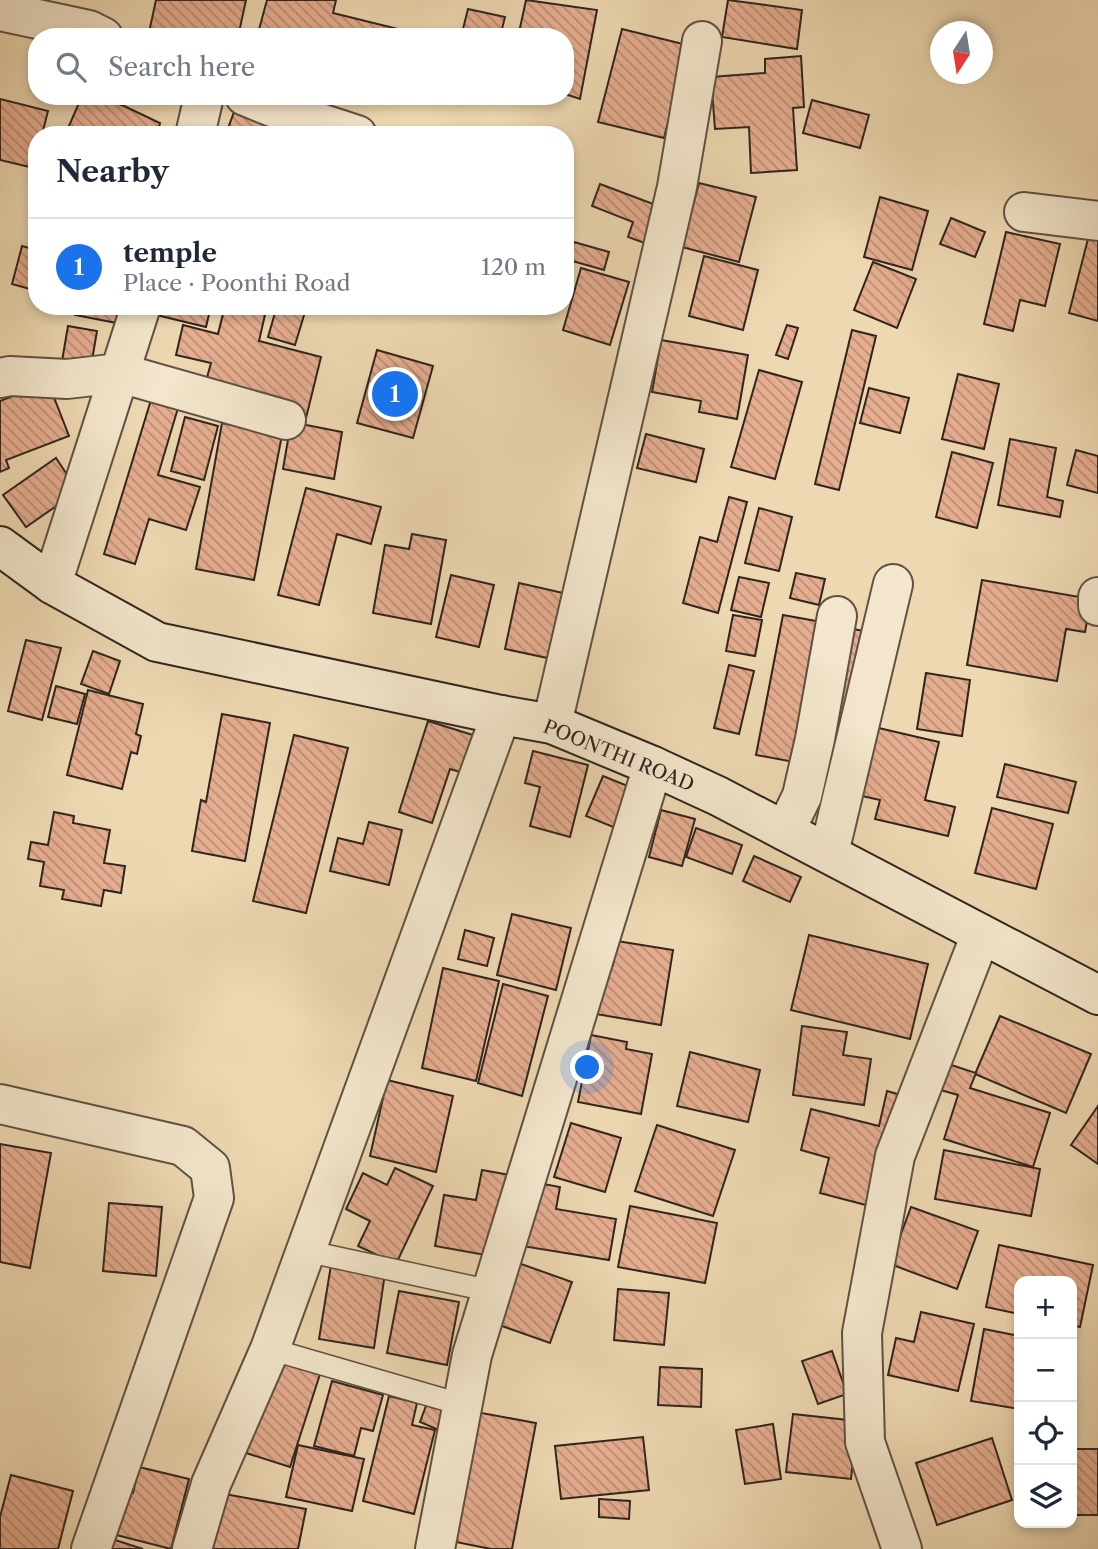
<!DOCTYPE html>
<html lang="en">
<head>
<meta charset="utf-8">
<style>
	body { margin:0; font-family:"Libre Caslon Text",serif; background:#f6f6f7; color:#1f2937 }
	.controls { position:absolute; right:21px; bottom:21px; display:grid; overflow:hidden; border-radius:14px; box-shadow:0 4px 10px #0003 }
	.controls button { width:63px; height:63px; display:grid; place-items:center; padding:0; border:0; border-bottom:2px solid #e0e1e3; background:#fff; color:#1f2937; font:35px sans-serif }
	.compass { position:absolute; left:930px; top:21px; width:63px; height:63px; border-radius:50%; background:#fff; box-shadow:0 4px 10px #0003; rotate:192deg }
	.you { position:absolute; left:588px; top:1068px; width:24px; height:24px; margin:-18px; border:5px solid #fff; border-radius:50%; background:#1a73e8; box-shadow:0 0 0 10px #1a73e833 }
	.badge { display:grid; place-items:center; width:46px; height:46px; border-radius:50%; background:#1a73e8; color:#fff; font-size:23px; font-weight:700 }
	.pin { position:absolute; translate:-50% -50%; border:4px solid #fff; box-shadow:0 2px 7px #0006 }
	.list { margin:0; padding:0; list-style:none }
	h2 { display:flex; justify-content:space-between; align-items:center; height:91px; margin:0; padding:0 28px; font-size:30px }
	h2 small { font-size:23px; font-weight:400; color:#747a83 }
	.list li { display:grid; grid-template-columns:46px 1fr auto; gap:21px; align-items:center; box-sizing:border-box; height:98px; padding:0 28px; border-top:2px solid #e0e1e3 }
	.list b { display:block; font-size:26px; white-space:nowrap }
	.list p { margin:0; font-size:23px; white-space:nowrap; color:#747a83 }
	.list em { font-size:23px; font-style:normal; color:#747a83 }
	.icon { flex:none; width:38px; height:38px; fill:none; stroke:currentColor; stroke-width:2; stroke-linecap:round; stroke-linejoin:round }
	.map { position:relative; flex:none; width:1098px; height:1549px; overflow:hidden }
	.search { position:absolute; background:#fff; box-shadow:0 4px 10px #0003; left:28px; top:28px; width:546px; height:77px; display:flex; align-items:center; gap:18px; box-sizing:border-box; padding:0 24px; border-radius:28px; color:#747a83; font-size:26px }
	.panel { position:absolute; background:#fff; box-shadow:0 4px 10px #0003; left:28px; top:126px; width:546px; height:189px; border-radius:28px }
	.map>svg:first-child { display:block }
	.building { fill:url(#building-back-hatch); stroke:#31241f; stroke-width:2 }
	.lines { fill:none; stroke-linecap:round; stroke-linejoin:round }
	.service-casing { stroke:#605144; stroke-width:24 }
	.minor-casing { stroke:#605144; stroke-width:42 }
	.secondary-casing { stroke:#31241f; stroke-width:42 }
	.service { stroke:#f3e6cc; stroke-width:21 }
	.minor { stroke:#f3e6cc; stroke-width:38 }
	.secondary { stroke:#f3e6cc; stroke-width:38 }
	.labels { text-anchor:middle; stroke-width:5; stroke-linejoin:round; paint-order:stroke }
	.street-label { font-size:19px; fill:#31241f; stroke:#f3e6cc }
</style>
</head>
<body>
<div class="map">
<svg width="1098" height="1549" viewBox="0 0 1098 1549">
	<defs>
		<pattern id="building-back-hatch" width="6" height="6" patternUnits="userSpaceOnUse" patternTransform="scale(1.75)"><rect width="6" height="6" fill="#e6ae90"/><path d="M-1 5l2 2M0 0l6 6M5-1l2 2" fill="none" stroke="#bb8d75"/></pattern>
	</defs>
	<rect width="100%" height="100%" fill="#edd8b1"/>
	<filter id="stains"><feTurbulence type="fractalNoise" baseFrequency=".00286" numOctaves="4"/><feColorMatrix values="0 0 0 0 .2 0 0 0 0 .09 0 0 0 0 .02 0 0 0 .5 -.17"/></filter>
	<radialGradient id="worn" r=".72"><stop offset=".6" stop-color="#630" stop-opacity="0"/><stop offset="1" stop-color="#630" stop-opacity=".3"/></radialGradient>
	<g class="building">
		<path d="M156,0H246L238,37H148Z"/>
		<path d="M267,0H336L333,13L406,31L404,37H257Z"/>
		<path d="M526,0L597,10L580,99L565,94V37H518Z"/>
		<path d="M728,0L802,10L797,49L722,37Z"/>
		<path d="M468,9L505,17L500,37H461Z"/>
		<path d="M622,29L687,45L664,138L598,122Z"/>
		<path d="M801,56L804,107L793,108L797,170L751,173L749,127L715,129L711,77L765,73V59Z"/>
		<path d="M82,96H95L124,106L160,123L157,135H65Z"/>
		<path d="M0,99L48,111L42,135H37V155L34,168L0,160Z"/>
		<path d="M812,100L869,115L860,148L803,133Z"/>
		<path d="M234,112L300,135L226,134Z"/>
		<path d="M699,183L756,197L739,262L682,247Z"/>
		<path d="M600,184L664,208L650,245L628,237L633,222L592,206Z"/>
		<path d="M880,197L928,211L912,270L864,257Z"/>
		<path d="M951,218L985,232L975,257L940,244Z"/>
		<path d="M1006,232L1060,244L1045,306L1020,300L1013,331L984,324Z"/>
		<path d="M1089,235L1098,237V321L1069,313Z"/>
		<path d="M574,242L609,252L604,270L569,260Z"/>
		<path d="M22,246L37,250V291L12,284Z"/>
		<path d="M704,256L758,270L743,330L689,316Z"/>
		<path d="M873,262L916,279L897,328L854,310Z"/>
		<path d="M581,268L629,282L610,345L563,330Z"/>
		<path d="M76,306H130L127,325L75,315Z"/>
		<path d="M149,306H211L206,327L148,313Z"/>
		<path d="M225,306H267L259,341L321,357L306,418L203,392L211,363L176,355L183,325L218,334Z"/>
		<path d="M277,306H286L305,312L295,345L268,337Z"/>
		<path d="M787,325L798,328L788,359L776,355Z"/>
		<path d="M68,326L97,331L90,372L61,367Z"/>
		<path d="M852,330L876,336L839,490L815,484Z"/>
		<path d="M661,340L748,355L737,419L699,412L701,401L652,392Z"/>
		<path d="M377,350L433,366L413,438L357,423Z"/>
		<path d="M759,370L802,382L775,479L731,467Z"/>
		<path d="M958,374L999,384L984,449L942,439Z"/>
		<path d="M48,382L69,436L6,460L9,468L0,472V401Z"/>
		<path d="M869,388L909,398L900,433L860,423Z"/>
		<path d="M154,390L181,398L158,475L200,487L186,530L149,519L135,564L104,554Z"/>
		<path d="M185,417L218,426L204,480L171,471Z"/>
		<path d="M291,422L342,432L334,479L283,469Z"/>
		<path d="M222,423L282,435L254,580L196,569Z"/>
		<path d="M646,434L704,449L696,482L637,468Z"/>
		<path d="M1010,439L1056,448L1047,497L1063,501L1060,517L998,505Z"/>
		<path d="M1076,450L1098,456V493L1067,485Z"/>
		<path d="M952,452L993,463L977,528L936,517Z"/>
		<path d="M56,458L78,491L26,527L3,495Z"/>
		<path d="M306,488L381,507L371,544L337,534L319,605L278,595Z"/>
		<path d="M729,497L747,502L718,613L683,603L700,537L717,542Z"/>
		<path d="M759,508L792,517L779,571L745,563Z"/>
		<path d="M412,534L446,540L431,624L373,613L385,545L409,549Z"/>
		<path d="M796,573L825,579L819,605L790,598Z"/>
		<path d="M451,575L494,585L479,647L436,637Z"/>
		<path d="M739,577L769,583L761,617L731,610Z"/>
		<path d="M982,580L1091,599L1085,632L1066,629L1057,681L967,665Z"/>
		<path d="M519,583L572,595L557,660L505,649Z"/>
		<path d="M733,615L762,620L755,656L726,651Z"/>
		<path d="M783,615L833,624L805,764L756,755Z"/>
		<path d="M842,627L864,631L836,775L814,771Z"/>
		<path d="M26,640L61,648L42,720L8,711Z"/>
		<path d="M93,651L120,661L109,694L81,684Z"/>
		<path d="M729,665L754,671L739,734L714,728Z"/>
		<path d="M926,673L970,680L962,736L917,729Z"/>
		<path d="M56,686L85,694L77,724L48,717Z"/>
		<path d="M88,690L143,704L136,734L141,736L137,754L131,752L122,789L67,775Z"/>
		<path d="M222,714L270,723L245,861L192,851L201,800L206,802Z"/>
		<path d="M428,721L479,737L467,774L450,769L432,823L399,812Z"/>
		<path d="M870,726L939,742L925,800L955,807L948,836L875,819L880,800L853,794Z"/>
		<path d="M294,735L348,748L306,913L253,901Z"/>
		<path d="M533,751L588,765L570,837L530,826L540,787L525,783Z"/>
		<path d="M1005,764L1076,782L1068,813L997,797Z"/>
		<path d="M603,776L640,791L623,831L586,816Z"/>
		<path d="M992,808L1053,824L1036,889L975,873Z"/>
		<path d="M661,810L695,819L682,866L649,857Z"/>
		<path d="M54,812L74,816L73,823L110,830L104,863L125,866L121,893L104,890L101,906L62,899L64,890L40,886L44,862L28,859L31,842L48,845Z"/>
		<path d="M369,822L402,830L389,885L330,871L338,838L363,844Z"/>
		<path d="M696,828L742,845L732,874L686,857Z"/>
		<path d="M754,856L801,877L790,902L743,881Z"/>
		<path d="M512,914L571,928L556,990L497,975Z"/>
		<path d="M465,930L494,938L487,966L458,959Z"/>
		<path d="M809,935L928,964L910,1039L791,1010Z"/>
		<path d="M617,941L673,950L661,1025L584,1012L593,961L613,965Z"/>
		<path d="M443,968L499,981L476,1081L422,1068Z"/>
		<path d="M503,984L548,996L522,1096L478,1083Z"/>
		<path d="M1000,1016L1091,1054L1066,1113L975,1074Z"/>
		<path d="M802,1026L847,1032L843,1055L871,1059L864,1105L793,1095Z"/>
		<path d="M591,1035L627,1042L626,1049L652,1054L641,1114L578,1102Z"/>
		<path d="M690,1052L760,1070L748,1122L677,1106Z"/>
		<path d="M945,1063L976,1073L970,1088L1050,1113L1033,1167L944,1139L958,1095L937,1089Z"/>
		<path d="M387,1080L453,1096L436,1172L370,1156Z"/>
		<path d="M887,1091L911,1098L881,1209L820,1193L829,1158L801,1150L811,1109L879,1126Z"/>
		<path d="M1098,1106V1164L1071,1145Z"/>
		<path d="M571,1123L621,1138L605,1192L554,1177Z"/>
		<path d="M657,1125L735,1150L713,1216L635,1191Z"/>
		<path d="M0,1144L51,1153L30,1268L0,1262Z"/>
		<path d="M944,1150L1040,1169L1031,1216L935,1199Z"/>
		<path d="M395,1168L433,1186L396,1264L358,1246L370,1221L346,1209L363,1173L387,1185Z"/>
		<path d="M482,1170L510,1175L497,1257L435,1246L444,1195L476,1200Z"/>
		<path d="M532,1182L560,1187L556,1209L616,1219L609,1260L522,1246Z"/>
		<path d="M109,1203L162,1207L156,1276L103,1271Z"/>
		<path d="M630,1206L717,1223L705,1283L618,1267Z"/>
		<path d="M911,1207L978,1231L957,1289L890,1264Z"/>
		<path d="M999,1245L1093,1265L1080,1327L1072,1325V1281H1019V1314L986,1307Z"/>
		<path d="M507,1259L572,1282L550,1343L485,1320Z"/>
		<path d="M331,1265L385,1273L374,1348L319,1339Z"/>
		<path d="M618,1289L669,1293L664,1345L614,1340Z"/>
		<path d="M399,1291L459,1302L447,1365L387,1353Z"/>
		<path d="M921,1312L974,1324L958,1391L888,1375L896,1338L914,1342Z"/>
		<path d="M984,1329L1019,1336V1409L971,1401Z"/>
		<path d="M832,1351L847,1394L818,1404L802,1361Z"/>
		<path d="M274,1353L322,1368L290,1467L243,1452Z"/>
		<path d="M660,1367L702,1369L701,1407L658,1405Z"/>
		<path d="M332,1381L383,1395L373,1431L361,1428L354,1456L314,1446Z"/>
		<path d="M389,1396L417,1403L412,1425L435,1430L414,1514L363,1501Z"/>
		<path d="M427,1403L448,1412L441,1431L420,1422Z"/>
		<path d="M476,1412L536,1423L512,1549H491L451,1541Z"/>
		<path d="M793,1414L857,1421L851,1479L786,1472Z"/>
		<path d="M773,1424L781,1479L745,1484L736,1430Z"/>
		<path d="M643,1437L649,1490L561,1499L555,1446Z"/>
		<path d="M992,1438L1012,1500L937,1525L916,1463Z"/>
		<path d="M298,1445L364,1459L352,1511L286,1497Z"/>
		<rect x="1072" y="1449" width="26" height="66"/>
		<path d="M139,1467L189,1479L171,1549L93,1529L104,1486L133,1493Z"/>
		<path d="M11,1475L73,1491L58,1549H0V1517Z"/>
		<path d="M214,1492L306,1509L298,1549H204Z"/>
		<path d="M599,1499L630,1501L629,1519L599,1517Z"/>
		<path d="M90,1532L143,1549H85Z"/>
	</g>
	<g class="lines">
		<defs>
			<g id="service">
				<path d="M306,1251L491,1291"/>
				<path d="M270,1349L463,1405"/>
			</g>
			<g id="minor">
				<path d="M0,11L89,30L103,37"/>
				<path d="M245,96L277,109L357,135"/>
				<path d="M195,135L204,96"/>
				<path d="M1024,212L1098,221"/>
				<path d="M0,378L10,376L67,379L120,373L286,420"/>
				<path d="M52,584L141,306"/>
				<path d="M1098,597V606"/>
				<path d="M552,724L677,187L702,41"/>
				<path d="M785,831L802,796L815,739L837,616"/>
				<path d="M829,853L893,584"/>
				<path d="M0,1104L183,1146L210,1168L214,1198L91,1549"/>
				<path d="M192,1549L211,1484L270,1349L501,715"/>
				<path d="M435,1549L472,1355L653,766"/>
				<path d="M902,1549L865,1442L862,1333L895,1156L981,934"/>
			</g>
			<path id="secondary" d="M0,546L52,584L157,642L501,715L552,724L653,766L718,796L1098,995"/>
		</defs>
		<use href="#service" class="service-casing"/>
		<use href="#minor" class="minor-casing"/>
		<use href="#secondary" class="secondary-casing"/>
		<use href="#service" class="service"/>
		<use href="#minor" class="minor"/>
		<use href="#secondary" class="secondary"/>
	</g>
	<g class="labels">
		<g class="street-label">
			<text transform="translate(619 755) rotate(22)" y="7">POONTHI ROAD</text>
		</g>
	</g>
	<rect width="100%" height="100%" filter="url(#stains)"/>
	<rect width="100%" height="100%" fill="url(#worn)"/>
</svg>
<div class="controls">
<button>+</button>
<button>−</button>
<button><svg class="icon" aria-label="locate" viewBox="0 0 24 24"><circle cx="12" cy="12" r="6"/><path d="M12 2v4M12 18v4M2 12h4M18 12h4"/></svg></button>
<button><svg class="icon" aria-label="layers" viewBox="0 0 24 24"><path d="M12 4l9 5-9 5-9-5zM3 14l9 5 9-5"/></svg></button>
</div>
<svg class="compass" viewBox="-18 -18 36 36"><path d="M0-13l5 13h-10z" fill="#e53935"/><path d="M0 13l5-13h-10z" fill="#747a83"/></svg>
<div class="you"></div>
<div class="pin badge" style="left:395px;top:394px">1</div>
<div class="search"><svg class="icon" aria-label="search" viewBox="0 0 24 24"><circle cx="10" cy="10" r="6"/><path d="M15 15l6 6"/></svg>Search here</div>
<section class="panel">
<h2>Nearby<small></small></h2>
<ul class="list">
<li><span class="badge">1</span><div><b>temple</b><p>Place · Poonthi Road</p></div><em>120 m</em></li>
</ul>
</section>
</div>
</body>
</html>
